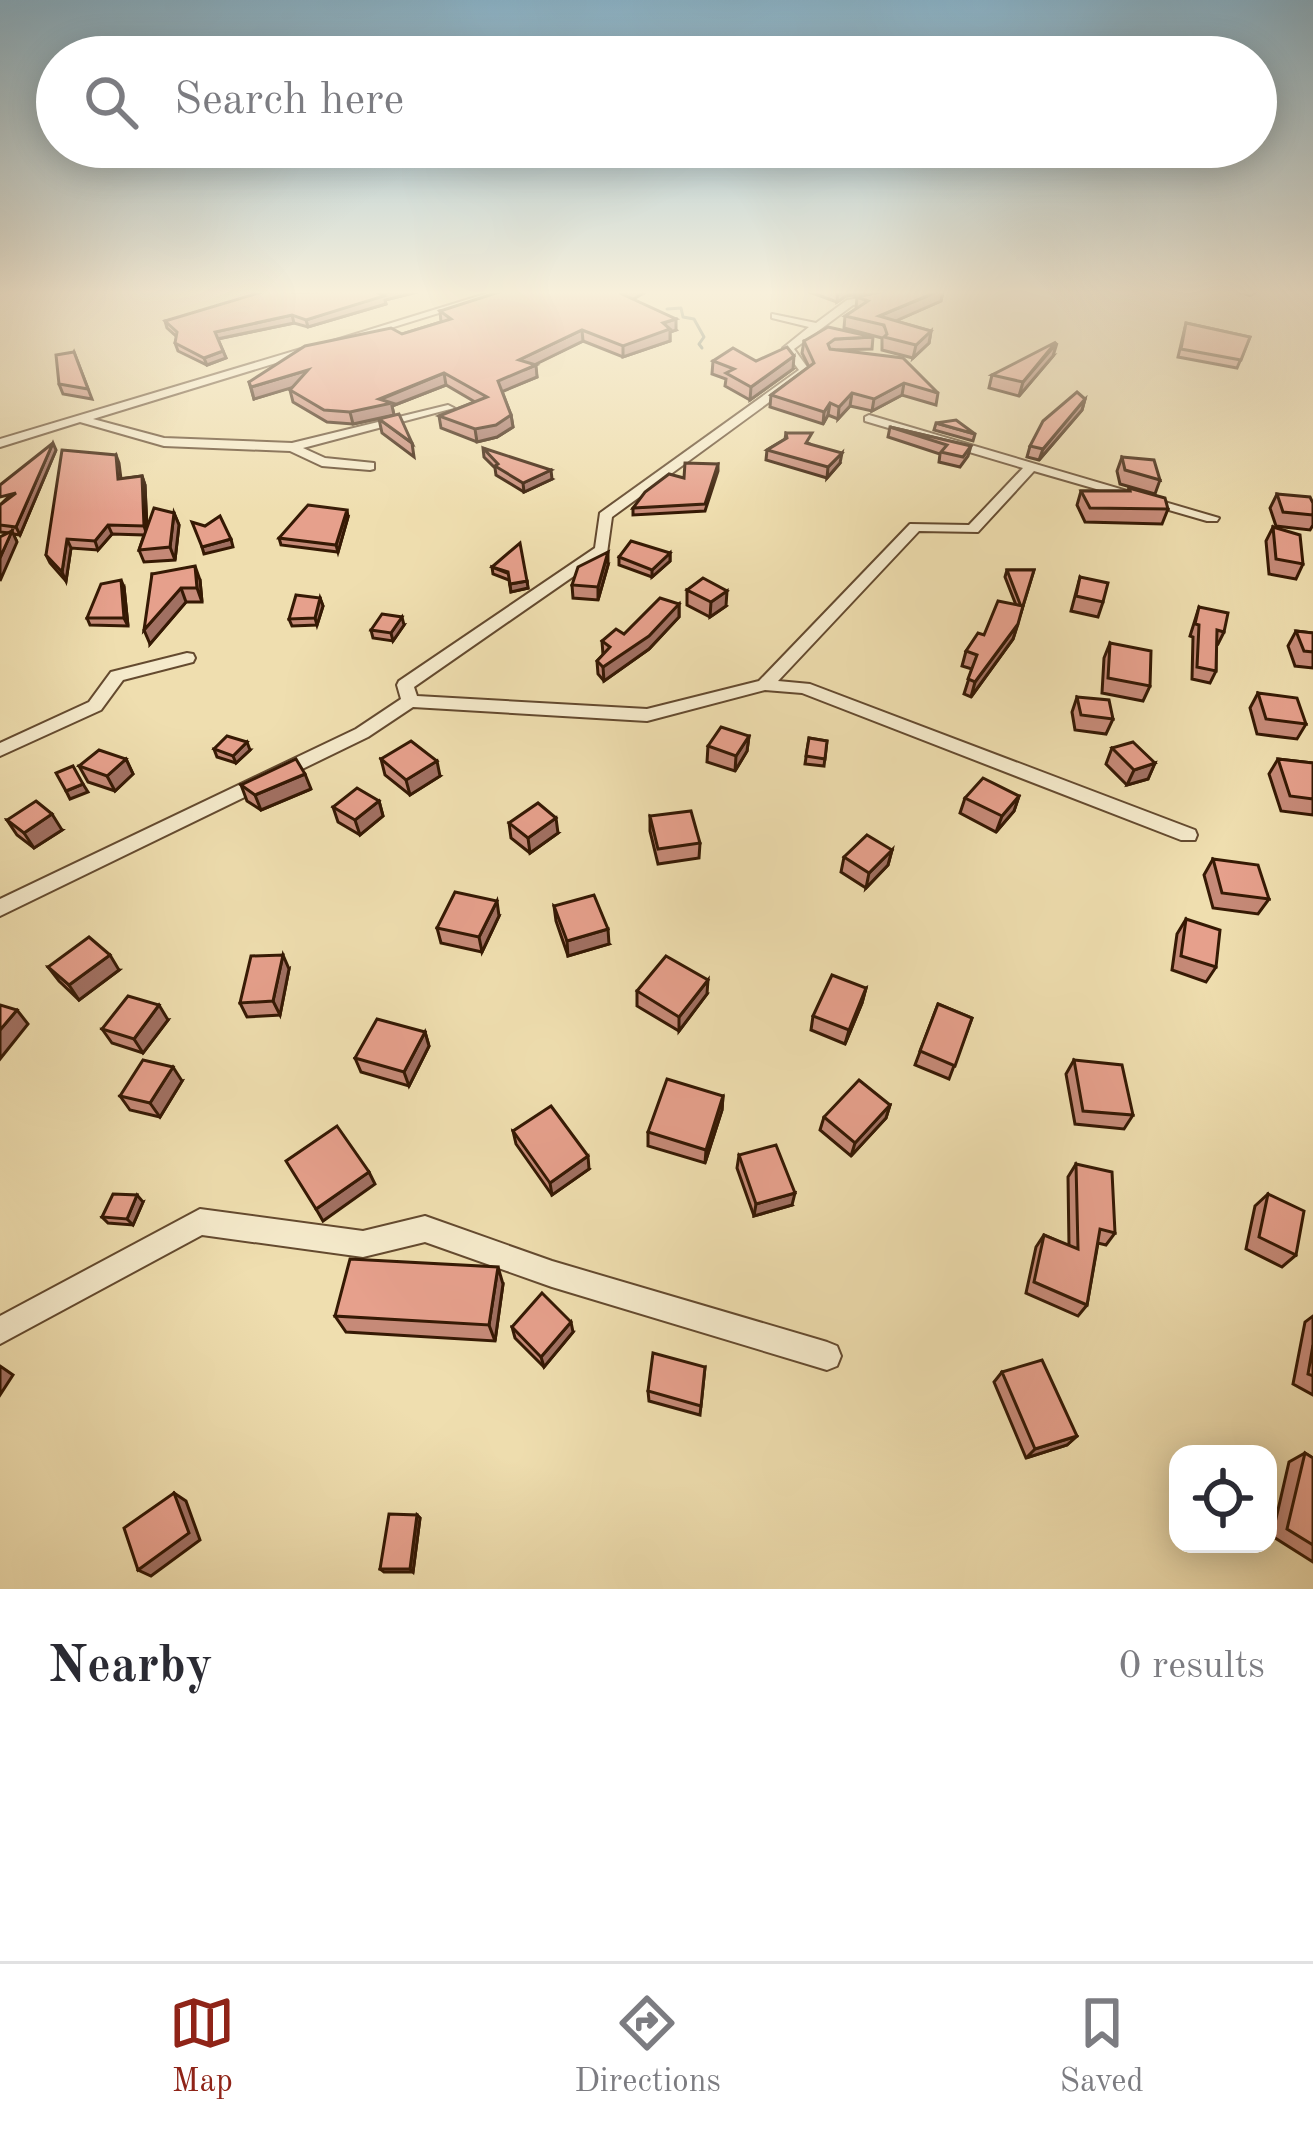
<!DOCTYPE html>
<html lang="en">
<head>
<meta charset="utf-8">
<style>
	body { margin:0; font-family:"Old Standard TT",serif; background:#f7f7f7; color:#2b2b33 }
	.controls { position:absolute; right:36px; bottom:36px; display:grid; overflow:hidden; border-radius:24px; box-shadow:0 6px 30px #0003 }
	.controls button { width:108px; height:108px; display:grid; place-items:center; padding:0; border:0; border-bottom:3px solid #e1e1e2; background:#fff; color:#2b2b33; font:60px sans-serif }
	.list { margin:0; padding:0; list-style:none }
	h2 { display:flex; justify-content:space-between; align-items:center; height:156px; margin:0; padding:0 48px; font-size:51px }
	h2 small { font-size:39px; font-weight:400; color:#7c7c81 }
	.icon { flex:none; width:66px; height:66px; fill:none; stroke:currentColor; stroke-width:2; stroke-linecap:round; stroke-linejoin:round }
	.map { position:relative; flex:none; width:1313px; height:1589px; overflow:hidden }
	.search { position:absolute; background:#fff; box-shadow:0 6px 30px #0003; left:36px; right:36px; top:36px; height:132px; display:flex; align-items:center; gap:30px; box-sizing:border-box; padding:0 42px; border-radius:66px; color:#7c7c81; font-size:45px }
	.sheet { height:372px; background:#fff }
	nav { display:flex; justify-content:space-around; align-items:center; box-sizing:border-box; height:168px; border-top:3px solid #e1e1e2; background:#fff; font-size:33px; color:#7c7c81 }
	nav a { display:grid; justify-items:center; gap:6px }
	nav .on { color:#8f2418 }
	.map>svg:first-child { display:block }
	.lines { fill:none; stroke-linecap:round; stroke-linejoin:round }
	.stream { stroke:#727b69; stroke-width:3 }
	.minor-casing { stroke:#644a2f; stroke-width:4 }
	.minor { fill:#f5eacb; fill-rule:evenodd }
	.wall { fill:#c68a78; stroke:#351904; stroke-width:3 }
	.shaded-wall { fill:#a17062; stroke:#351904; stroke-width:3 }
	.building { fill:#e6a08c; stroke:#351904; stroke-width:3 }
</style>
</head>
<body>
<div class="map">
<svg width="1313" height="1589" viewBox="0 0 1313 1589">
	<rect width="100%" height="100%" fill="#efdeaf"/>
	<filter id="stains"><feTurbulence type="fractalNoise" baseFrequency=".00167" numOctaves="4"/><feColorMatrix values="0 0 0 0 .2 0 0 0 0 .09 0 0 0 0 .02 0 0 0 .5 -.17"/></filter>
	<radialGradient id="worn" r=".72"><stop offset=".6" stop-color="#630" stop-opacity="0"/><stop offset="1" stop-color="#630" stop-opacity=".3"/></radialGradient>
	<g class="lines">
		<path class="stream" d="M667,309L681,308L683,317L694,319L704,337L699,344L702,348"/>
		<defs>
			<g id="minor">
				<path d="M495,291H510L342,343L333,341Z"/>
				<path d="M903,291L916,293L853,305L794,349L810,371L809,373L612,517L607,553L414,687L417,696L647,709L759,681L910,524L969,525L1023,468L865,421V417L869,415L1219,518L1217,521H1207L1034,471L978,532L919,531L778,681L810,684L1195,830L1197,835L1195,840H1181L802,693L765,690L647,721L413,707L368,737L0,916V899L356,729L401,699L397,685L399,681L595,548L600,513L799,370L783,348L809,327L772,318V314L816,323L847,300Z"/>
				<path d="M1238,291H1254L1255,292L1250,295Z"/>
				<path d="M311,346L316,349L315,351L93,419L164,438L292,443L448,405L454,408L303,448L325,458L374,463V469L370,470L322,466L290,451L164,446L80,422L0,447V439Z"/>
				<path d="M187,653L193,654L195,658L193,662L123,680L101,710L0,756V743L89,702L111,672Z"/>
				<path d="M200,1209L363,1231L425,1216L552,1261L827,1342L837,1346L841,1356L837,1366L827,1370L552,1287L425,1242L363,1257L202,1235L0,1344V1316Z"/>
			</g>
		</defs>
		<use href="#minor" class="minor-casing"/>
		<use href="#minor" class="minor"/>
	</g>
	<g class="wall">
		<path d="M300,291H421L385,300L386,304L308,327L294,323L218,339L226,358L207,365L178,351L175,343L177,337L167,328L165,321Z"/>
		<path d="M807,291H876L846,296L837,302Z"/>
		<path d="M884,291H943L941,301L895,321L931,331L929,343L913,358L882,350V338L844,328L845,316L856,309L857,297Z"/>
		<path d="M633,299L676,330L670,332V341L623,357L583,341L535,364L537,377L502,391L511,415L513,427L497,437L477,442L441,428L439,416L475,402L446,385L392,406L394,415L353,424L327,422L293,402L290,390L292,387L254,399L249,382L441,322L440,311Z"/>
		<path d="M1186,323L1250,337L1237,368L1178,357Z"/>
		<path d="M873,337L872,349L837,350L938,393L936,405L902,395L872,411L850,406L838,419L828,415L823,424L770,407L771,395L809,367L802,353L804,341Z"/>
		<path d="M74,352L92,399L63,394L59,384Z"/>
		<path d="M1053,356L1019,396L989,388L992,375Z"/>
		<path d="M713,361H756L793,369L750,400L725,386L726,379L712,374Z"/>
		<path d="M1085,399L1082,410L1039,460L1027,457L1030,446Z"/>
		<path d="M379,419L412,443L414,457L382,433Z"/>
		<path d="M936,423L975,434L973,441L934,430Z"/>
		<path d="M890,427L971,446L968,456L960,467L939,462L940,454L888,437Z"/>
		<path d="M786,433L810,444L840,463L827,478L766,460L767,450L785,439Z"/>
		<path d="M483,448L552,479L524,492L496,475L495,468L484,457Z"/>
		<path d="M56,450L20,535L13,534L17,542L9,533L0,532V505Z"/>
		<path d="M116,455L119,463L121,479L142,476L145,485L147,527L174,513L179,525L175,560L144,562L139,550L144,535L112,534L98,550L71,548L66,581L50,563L46,555Z"/>
		<path d="M1122,457L1160,480L1155,494L1120,484L1117,471Z"/>
		<path d="M718,464V471L705,511L633,515V508L684,478Z"/>
		<path d="M1129,488L1168,509L1162,524L1085,522L1077,505L1081,491H1128Z"/>
		<path d="M1277,494L1313,503V525L1310,530L1276,526L1270,508Z"/>
		<path d="M348,517L338,552L281,545L279,538Z"/>
		<path d="M1273,527L1303,564L1296,579L1269,574L1266,541Z"/>
		<path d="M670,553V561L652,577L619,565V557Z"/>
		<path d="M608,565L598,600L573,598L572,585Z"/>
		<path d="M492,567L527,581L528,588L511,592L509,580L493,574Z"/>
		<path d="M1007,570H1034L1013,639L971,697L964,694L972,669L962,666L966,651L1016,605L1005,577Z"/>
		<path d="M152,574L200,580L202,602H186L150,644Z"/>
		<path d="M1080,577L1103,602L1098,617L1071,611Z"/>
		<path d="M124,587L128,626L90,625L87,618Z"/>
		<path d="M687,590L726,606L710,617L687,605Z"/>
		<path d="M320,598L323,606L317,625L292,626L289,619Z"/>
		<path d="M679,604V617L649,649L604,681L598,674L597,661L603,655L602,641L624,634Z"/>
		<path d="M1199,607L1224,632L1218,644L1216,643V671L1210,683L1192,679L1193,637L1190,636Z"/>
		<path d="M404,625L393,641L373,638L371,630Z"/>
		<path d="M1296,631L1313,633V668L1295,666L1288,646Z"/>
		<path d="M1110,643L1150,686L1143,701L1102,693L1104,658Z"/>
		<path d="M1258,693L1306,724L1297,739L1257,734L1250,708Z"/>
		<path d="M1077,697L1113,719L1106,734L1075,730L1072,712Z"/>
		<path d="M749,736L747,751L735,771L707,762L708,746Z"/>
		<path d="M809,738L827,741L824,766L805,764Z"/>
		<path d="M1112,748L1155,763L1148,779L1127,785L1106,764Z"/>
		<path d="M214,749L250,750L236,763L217,757Z"/>
		<path d="M126,759L133,774L115,791L88,782L79,766Z"/>
		<path d="M381,759L440,776L410,795L385,775Z"/>
		<path d="M1278,759L1313,763V815L1281,811L1269,774Z"/>
		<path d="M241,785L311,789L261,810L247,801Z"/>
		<path d="M1019,796L1014,811L996,832L960,813L965,798Z"/>
		<path d="M379,801L383,816L360,835L338,822L333,807Z"/>
		<path d="M650,816L700,843L699,858L658,864L650,831Z"/>
		<path d="M7,820L62,830L34,848L17,835Z"/>
		<path d="M509,823L558,833L530,853L511,838Z"/>
		<path d="M892,850L888,865L866,888L841,872L844,857Z"/>
		<path d="M1213,859L1269,899L1258,914L1213,908L1204,875Z"/>
		<path d="M554,906L609,944L568,956L556,921Z"/>
		<path d="M499,916L482,952L441,943L437,928Z"/>
		<path d="M1186,919L1216,967L1206,982L1172,970L1177,934Z"/>
		<path d="M48,967L119,970L79,1000L59,981Z"/>
		<path d="M289,969L280,1015L247,1017L240,1003Z"/>
		<path d="M866,988L862,1003L845,1044L811,1030L813,1016Z"/>
		<path d="M637,991L707,994L679,1031L637,1006Z"/>
		<path d="M938,1004L972,1018L949,1079L915,1065Z"/>
		<path d="M168,1020L143,1053L112,1043L102,1029Z"/>
		<path d="M425,1032L429,1046L409,1086L361,1072L355,1058Z"/>
		<path d="M1074,1060L1133,1115L1124,1129L1075,1124L1066,1074Z"/>
		<path d="M182,1081L160,1117L130,1110L120,1096Z"/>
		<path d="M723,1096L722,1110L705,1163L648,1146V1132Z"/>
		<path d="M890,1105L886,1118L851,1156L820,1130L824,1117Z"/>
		<path d="M513,1131L589,1169L552,1195L516,1144Z"/>
		<path d="M739,1155L792,1205L754,1216L737,1168Z"/>
		<path d="M1076,1164L1115,1233L1106,1245L1098,1243L1087,1305L1078,1316L1026,1293L1036,1247L1044,1235L1069,1246L1068,1177Z"/>
		<path d="M1268,1194L1296,1255L1282,1267L1246,1249L1255,1206Z"/>
		<path d="M143,1202L133,1225L108,1223L102,1217Z"/>
		<path d="M503,1284L495,1341L346,1332L335,1316Z"/>
		<path d="M1313,1316V1395L1293,1384L1305,1322Z"/>
		<path d="M512,1327L573,1332L544,1367L515,1338Z"/>
		<path d="M705,1367L700,1415L649,1401L648,1391Z"/>
		<path d="M1002,1372L1077,1436L1067,1445L1026,1458L994,1382Z"/>
		<path d="M1305,1453L1313,1458V1562L1272,1536L1289,1462Z"/>
		<path d="M417,1515L420,1518L413,1572H384L380,1569Z"/>
	</g>
	<g class="shaded-wall">
		<path d="M392,291H421L385,300L386,304L308,327L306,320Z"/>
		<path d="M628,291H648L622,305V294Z"/>
		<path d="M838,291H876L846,296L837,302Z"/>
		<path d="M939,291H943L941,301L884,326L879,316Z"/>
		<path d="M292,315L294,323L217,339L215,332Z"/>
		<path d="M676,319V330L670,332V341L623,357V346L663,323Z"/>
		<path d="M582,330L583,341L524,370L536,365L537,377L499,393L498,381L519,360Z"/>
		<path d="M931,331L929,343L913,358L916,345Z"/>
		<path d="M1057,343L1053,356L1019,396L1023,382Z"/>
		<path d="M223,351L226,358L207,365L204,358Z"/>
		<path d="M794,356L793,369L750,400L751,387Z"/>
		<path d="M308,370L311,382L254,399L251,387Z"/>
		<path d="M444,373L446,385L392,406L394,415L353,424L350,412Z"/>
		<path d="M904,383L902,395L872,411L874,399Z"/>
		<path d="M852,393L850,406L838,419L839,407Z"/>
		<path d="M1085,399L1082,410L1039,460L1043,449Z"/>
		<path d="M830,403L828,415L823,424L824,412Z"/>
		<path d="M511,415L513,427L497,437L477,442L475,429Z"/>
		<path d="M53,443L56,450L20,535L16,527Z"/>
		<path d="M842,453L840,463L827,478L828,467Z"/>
		<path d="M551,470L552,479L524,492L523,483Z"/>
		<path d="M142,476L145,485L147,535L144,526Z"/>
		<path d="M347,510L348,517L338,552L336,545Z"/>
		<path d="M174,513L179,525L175,560L170,547Z"/>
		<path d="M108,525L112,534L98,550L95,541Z"/>
		<path d="M12,531L17,542L0,581V558Z"/>
		<path d="M67,539L71,548L66,581L62,572Z"/>
		<path d="M231,539L233,547L204,554L202,547Z"/>
		<path d="M608,552V565L598,600V587Z"/>
		<path d="M670,553V561L652,577V570Z"/>
		<path d="M195,566L200,580L202,602L197,588Z"/>
		<path d="M121,580L124,587L128,626L124,618Z"/>
		<path d="M527,581L528,588L511,592L510,584Z"/>
		<path d="M181,588L186,602L150,644L144,630Z"/>
		<path d="M727,591L726,606L710,617L711,602Z"/>
		<path d="M320,598L323,606L317,625L315,618Z"/>
		<path d="M679,604V617L649,649L604,681L603,667Z"/>
		<path d="M402,617L404,625L393,641L391,633Z"/>
		<path d="M1018,624L1013,639L971,697L975,682Z"/>
		<path d="M749,736L747,751L735,771L736,756Z"/>
		<path d="M247,742L250,750L236,763L233,756Z"/>
		<path d="M126,759L133,774L115,791L107,776Z"/>
		<path d="M437,761L440,776L410,795L406,780Z"/>
		<path d="M1155,763L1148,779L1127,785L1134,770Z"/>
		<path d="M305,774L311,789L261,810L255,795Z"/>
		<path d="M83,784L88,792L70,799L66,791Z"/>
		<path d="M1019,796L1014,811L996,832L1002,816Z"/>
		<path d="M379,801L383,816L360,835L355,820Z"/>
		<path d="M52,814L62,830L34,848L24,833Z"/>
		<path d="M556,818L558,833L530,853L528,838Z"/>
		<path d="M892,850L888,865L866,888L869,873Z"/>
		<path d="M497,901L499,916L482,952L479,937Z"/>
		<path d="M608,929L609,944L568,956L567,941Z"/>
		<path d="M110,955L119,970L79,1000L69,985Z"/>
		<path d="M283,955L289,969L280,1015L273,1001Z"/>
		<path d="M708,980L707,994L679,1031V1017Z"/>
		<path d="M866,988L862,1003L845,1044L849,1030Z"/>
		<path d="M159,1005L168,1020L143,1053L134,1039Z"/>
		<path d="M17,1010L28,1024L0,1059V1030Z"/>
		<path d="M425,1032L429,1046L409,1086L404,1072Z"/>
		<path d="M173,1067L182,1081L160,1117L150,1103Z"/>
		<path d="M723,1096L722,1110L705,1163L706,1150Z"/>
		<path d="M890,1105L886,1118L851,1156L855,1143Z"/>
		<path d="M588,1156L589,1169L552,1195L550,1183Z"/>
		<path d="M369,1172L375,1184L323,1221L316,1209Z"/>
		<path d="M795,1193L792,1205L754,1216L756,1204Z"/>
		<path d="M137,1195L143,1202L133,1225L127,1219Z"/>
		<path d="M498,1267L503,1284L495,1341L489,1325Z"/>
		<path d="M571,1322L573,1332L544,1367L541,1357Z"/>
		<path d="M0,1366L13,1375L0,1395Z"/>
		<path d="M1077,1436L1067,1445L1026,1458L1035,1449Z"/>
		<path d="M174,1493L186,1501L200,1540L151,1576L138,1570Z"/>
		<path d="M417,1515L420,1518L413,1572L410,1569Z"/>
	</g>
	<g class="building">
		<path d="M265,291L296,292L392,291L380,294L384,296L306,320L292,315L215,332L223,351L204,358L175,343L177,332L165,321Z"/>
		<path d="M502,291H628L622,294L676,319L663,323L670,329L623,346L582,330L519,360L536,365L498,381L511,415L496,425L475,429L439,416L487,397L444,373L379,399L392,403L350,412L324,410L290,390L308,370L251,387L249,382L305,346L391,328L402,334L451,319L440,311Z"/>
		<path d="M884,291H939L879,316L931,331L916,345L884,337L887,334L884,325L845,316L868,301L857,297Z"/>
		<path d="M1186,323L1250,337L1241,360L1181,349Z"/>
		<path d="M828,327L873,337L835,339L828,344L830,349L903,358L938,393L904,383L874,399L852,393L839,407L830,403L824,412L771,395L814,363L804,341Z"/>
		<path d="M1056,342L1023,382L992,375Z"/>
		<path d="M787,347L794,356L751,387L726,373L734,369L713,361L733,348L756,361Z"/>
		<path d="M74,352L88,389L59,384L56,355Z"/>
		<path d="M1077,392L1085,399L1043,449L1030,446L1043,421Z"/>
		<path d="M399,414L412,443L379,419Z"/>
		<path d="M956,420L975,434L936,423Z"/>
		<path d="M890,427L971,446L963,457L941,452L947,445Z"/>
		<path d="M786,433H812L806,443L842,453L828,467L767,450L787,438Z"/>
		<path d="M53,443L16,527L0,525V505L16,493L0,497V485Z"/>
		<path d="M483,448L551,470L523,483L495,466L498,464Z"/>
		<path d="M62,450L116,455L118,479L142,476L144,526L108,525L95,541L67,539L62,572L46,555Z"/>
		<path d="M1122,457L1154,460L1160,480L1125,470Z"/>
		<path d="M685,463L718,464L705,504L633,508L645,492L669,474L684,478Z"/>
		<path d="M1129,488L1165,498L1168,509L1090,508L1081,491H1130Z"/>
		<path d="M1277,494L1310,497L1313,503V515L1283,512Z"/>
		<path d="M308,505L347,510L336,545L279,538Z"/>
		<path d="M154,508L174,513L170,547L139,550Z"/>
		<path d="M220,516L231,539L202,547L192,522L205,526Z"/>
		<path d="M1273,527L1300,535L1303,564L1276,559Z"/>
		<path d="M12,531L0,558V537Z"/>
		<path d="M631,541L670,553L652,570L619,557Z"/>
		<path d="M520,543L527,581L510,584L508,572L492,567Z"/>
		<path d="M608,552L598,587L572,585L578,567Z"/>
		<path d="M195,566L197,588H181L144,630L152,574Z"/>
		<path d="M1007,570H1034L1022,609Z"/>
		<path d="M1080,577L1108,583L1103,602L1076,596Z"/>
		<path d="M703,578L727,591L711,602L687,590Z"/>
		<path d="M121,580L124,618H87L101,584Z"/>
		<path d="M296,595L320,598L315,618L289,619Z"/>
		<path d="M660,598L679,604L649,636L603,667L597,661L610,647L602,641L616,629L624,634Z"/>
		<path d="M998,601L1023,606L1018,624L975,682L968,679L977,655L966,651L978,633L984,635Z"/>
		<path d="M1199,607L1228,613L1224,632L1217,630L1216,671L1197,667L1199,625L1195,624Z"/>
		<path d="M382,614L402,617L391,633L371,630Z"/>
		<path d="M1296,631L1313,633V652L1304,651Z"/>
		<path d="M1110,643L1151,651L1150,686L1108,678Z"/>
		<path d="M1258,693L1297,698L1306,724L1266,719Z"/>
		<path d="M1077,697L1109,700L1113,719L1081,715Z"/>
		<path d="M721,727L749,736L736,756L708,746Z"/>
		<path d="M227,736L247,742L233,756L214,749Z"/>
		<path d="M809,738L827,741L825,759L806,756Z"/>
		<path d="M411,741L437,761L406,780L381,759Z"/>
		<path d="M1133,742L1155,763L1134,770L1112,748Z"/>
		<path d="M99,750L126,759L107,776L79,766Z"/>
		<path d="M296,759L305,774L255,795L241,785Z"/>
		<path d="M1278,759L1313,763V799L1290,796Z"/>
		<path d="M73,766L83,784L66,791L56,773Z"/>
		<path d="M983,778L1019,796L1002,816L965,798Z"/>
		<path d="M357,788L379,801L355,820L333,807Z"/>
		<path d="M36,801L52,814L24,833L7,820Z"/>
		<path d="M538,803L556,818L528,838L509,823Z"/>
		<path d="M691,811L700,843L658,849L650,816Z"/>
		<path d="M867,835L892,850L869,873L844,857Z"/>
		<path d="M1213,859L1258,865L1269,899L1222,893Z"/>
		<path d="M455,892L497,901L479,937L437,928Z"/>
		<path d="M594,895L608,929L567,941L554,906Z"/>
		<path d="M1186,919L1220,930L1216,967L1181,956Z"/>
		<path d="M89,937L110,955L69,985L48,967Z"/>
		<path d="M283,955L273,1001L240,1003L251,956Z"/>
		<path d="M666,956L708,980L679,1017L637,991Z"/>
		<path d="M832,975L866,988L849,1030L813,1016Z"/>
		<path d="M128,996L159,1005L134,1039L102,1029Z"/>
		<path d="M938,1004L972,1018L955,1066L920,1051Z"/>
		<path d="M0,1005L17,1010L0,1030Z"/>
		<path d="M377,1019L425,1032L404,1072L355,1058Z"/>
		<path d="M143,1060L173,1067L150,1103L120,1096Z"/>
		<path d="M1074,1060L1122,1065L1133,1115L1083,1111Z"/>
		<path d="M667,1079L723,1096L706,1150L648,1132Z"/>
		<path d="M859,1080L890,1105L855,1143L824,1117Z"/>
		<path d="M551,1106L588,1156L550,1183L513,1131Z"/>
		<path d="M337,1126L369,1172L316,1209L286,1161Z"/>
		<path d="M776,1145L795,1193L756,1204L739,1155Z"/>
		<path d="M1076,1164L1112,1172L1115,1233L1100,1229L1087,1305L1034,1282L1044,1235L1078,1249Z"/>
		<path d="M113,1194L137,1195L127,1219L102,1217Z"/>
		<path d="M1268,1194L1304,1211L1296,1255L1259,1237Z"/>
		<path d="M350,1259L498,1267L489,1325L335,1316Z"/>
		<path d="M542,1293L571,1322L541,1357L512,1327Z"/>
		<path d="M1313,1345V1376L1308,1374Z"/>
		<path d="M653,1353L705,1367L701,1406L648,1391Z"/>
		<path d="M1042,1360L1077,1436L1035,1449L1002,1372Z"/>
		<path d="M1305,1453L1313,1458V1545L1287,1529Z"/>
		<path d="M174,1493L189,1533L138,1570L124,1528Z"/>
		<path d="M389,1514L417,1515L410,1569H380Z"/>
	</g>
	<linearGradient id="sky" x2="0" y2="1"><stop stop-color="#89b7d0"/><stop offset="0.57" stop-color="#f8f0db"/><stop offset="1" stop-color="#f8f0db" stop-opacity="0"/></linearGradient>
	<rect width="1313" height="513" fill="url(#sky)"/>
	<rect width="100%" height="100%" filter="url(#stains)"/>
	<rect width="100%" height="100%" fill="url(#worn)"/>
</svg>
<div class="controls">
<button><svg class="icon" aria-label="locate" viewBox="0 0 24 24"><circle cx="12" cy="12" r="6"/><path d="M12 2v4M12 18v4M2 12h4M18 12h4"/></svg></button>
</div>
<div class="search"><svg class="icon" aria-label="search" viewBox="0 0 24 24"><circle cx="10" cy="10" r="6"/><path d="M15 15l6 6"/></svg>Search here</div>
</div>
<section class="sheet">
<h2>Nearby<small>0 results</small></h2>
<ul class="list">
</ul>
</section>
<nav>
<a class="on"><svg class="icon" aria-label="map" viewBox="0 0 24 24"><path d="M3 6l6-2 6 2 6-2v14l-6 2-6-2-6 2zM9 4v14M15 6v14"/></svg>Map</a>
<a><svg class="icon" aria-label="directions" viewBox="0 0 24 24"><path d="M12 3l9 9-9 9-9-9zM9 14v-3h6M13 9l2 2-2 2"/></svg>Directions</a>
<a><svg class="icon" aria-label="saved" viewBox="0 0 24 24"><path d="M7 4h10v16l-5-4-5 4z"/></svg>Saved</a>
</nav>
</body>
</html>
